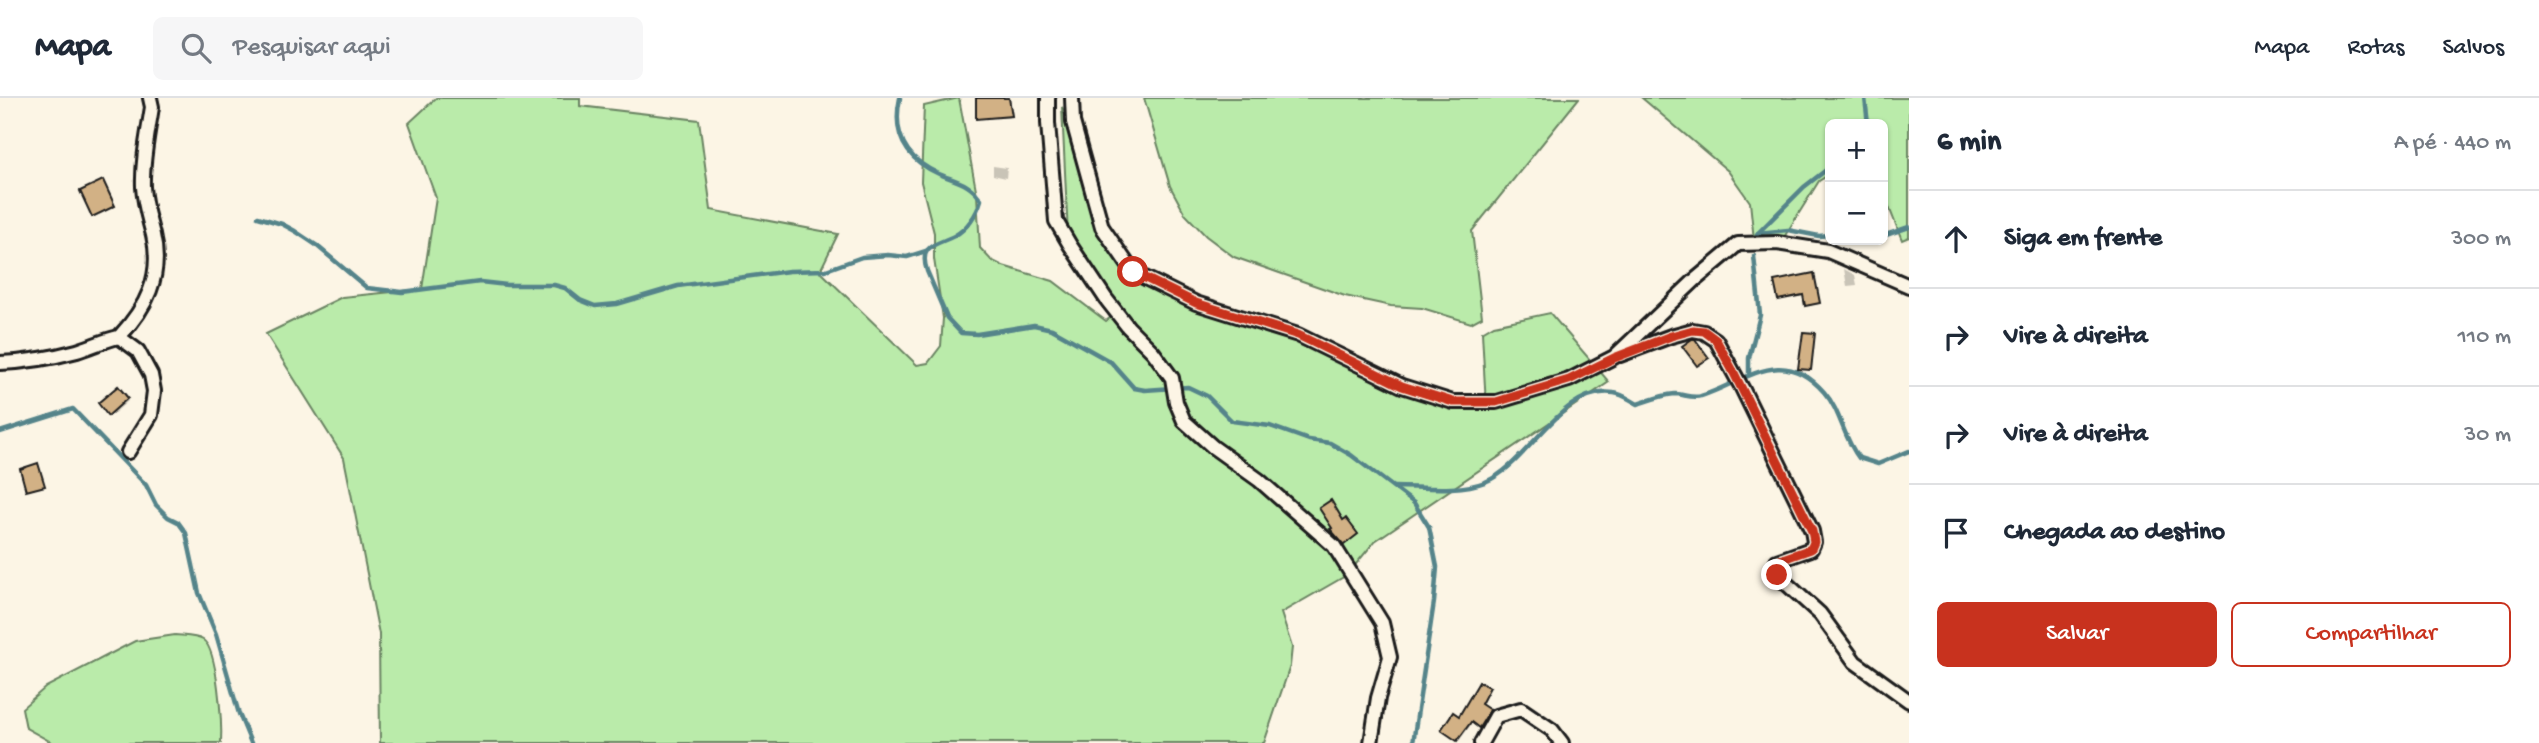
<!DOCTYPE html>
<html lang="pt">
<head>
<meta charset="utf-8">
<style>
	body { margin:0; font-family:"Gochi Hand",sans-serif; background:#f6f6f7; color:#1f2937 }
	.controls { position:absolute; right:21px; top:21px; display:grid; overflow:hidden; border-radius:10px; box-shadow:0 2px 5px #0004 }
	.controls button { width:63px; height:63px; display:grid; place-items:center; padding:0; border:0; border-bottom:2px solid #e0e1e3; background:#fff; color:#1f2937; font:35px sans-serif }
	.stop { position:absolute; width:21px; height:21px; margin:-16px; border:5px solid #c8321e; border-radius:50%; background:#fff }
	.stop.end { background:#c8321e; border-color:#fff; box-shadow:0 2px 7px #0008 }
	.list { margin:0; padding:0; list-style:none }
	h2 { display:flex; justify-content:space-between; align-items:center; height:91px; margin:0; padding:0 28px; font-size:30px }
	h2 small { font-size:23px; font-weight:400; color:#747a83 }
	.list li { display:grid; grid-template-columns:46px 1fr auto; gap:21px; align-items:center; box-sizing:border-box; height:98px; padding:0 28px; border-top:2px solid #e0e1e3 }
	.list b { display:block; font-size:26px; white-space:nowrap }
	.list em { font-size:23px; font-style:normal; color:#747a83 }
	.actions { display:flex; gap:14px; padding:21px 28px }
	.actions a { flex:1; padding:16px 0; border:2px solid #c8321e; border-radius:10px; text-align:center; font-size:24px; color:#c8321e }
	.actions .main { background:#c8321e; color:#fff }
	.icon { flex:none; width:38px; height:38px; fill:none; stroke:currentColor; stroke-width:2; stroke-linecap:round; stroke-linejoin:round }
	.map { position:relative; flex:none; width:1909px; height:645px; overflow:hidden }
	header { display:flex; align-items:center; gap:42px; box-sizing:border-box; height:98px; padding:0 35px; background:#fff; border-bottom:2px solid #e0e1e3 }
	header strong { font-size:33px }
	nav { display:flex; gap:38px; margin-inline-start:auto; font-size:24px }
	.search { width:490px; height:63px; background:#f6f6f7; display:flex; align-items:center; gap:18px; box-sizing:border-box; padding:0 24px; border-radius:10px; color:#747a83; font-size:26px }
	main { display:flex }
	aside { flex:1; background:#fff }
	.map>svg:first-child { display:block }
	.green { fill:#baebaa; stroke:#6b8463; stroke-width:2 }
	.shadow { fill:#0003 }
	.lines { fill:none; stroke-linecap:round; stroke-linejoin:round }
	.stream { stroke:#54848a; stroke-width:4.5 }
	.building { fill:#d2b185; stroke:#1c1c1c; stroke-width:2 }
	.street-casing { stroke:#1c1c1c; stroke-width:18 }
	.street { stroke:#fcf5e5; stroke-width:12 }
	.route { stroke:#c8321e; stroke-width:9 }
</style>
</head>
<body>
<header>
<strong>Mapa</strong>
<div class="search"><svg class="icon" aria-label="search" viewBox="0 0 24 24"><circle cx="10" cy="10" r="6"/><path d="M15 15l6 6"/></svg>Pesquisar aqui</div>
<nav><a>Mapa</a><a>Rotas</a><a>Salvos</a></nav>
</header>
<main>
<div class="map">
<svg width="1909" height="645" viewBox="0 0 1909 645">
	<rect width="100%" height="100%" fill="#fcf5e5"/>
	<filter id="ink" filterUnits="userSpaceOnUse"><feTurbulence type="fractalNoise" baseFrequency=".0143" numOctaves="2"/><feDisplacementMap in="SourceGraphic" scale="14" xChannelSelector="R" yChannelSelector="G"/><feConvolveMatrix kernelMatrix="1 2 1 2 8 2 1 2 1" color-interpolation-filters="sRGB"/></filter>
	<g filter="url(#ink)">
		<g class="green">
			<path d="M436,0H580V8L699,22L711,112L838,136L820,173L917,267L928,265L941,248L943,220L934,161V135L921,84L924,8L959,0L977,97L980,150L991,162L1003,168L1053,183L1106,223L1116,215L1068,139L1062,9L1085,65L1109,140L1126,161L1170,195L1285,236L1441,301L1486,308L1482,234L1494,227L1550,215L1609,284L1375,443L1347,477L1281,515L1292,549L1290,568L1264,645H380L379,536L344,360L266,236L342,199L422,191L436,100L409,25Z"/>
			<path d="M1144,0H1579L1472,133L1482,219L1471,225L1422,210L1391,208L1345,198L1234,159L1206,138L1185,116L1170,88Z"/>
			<path d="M1642,0H1909V139L1902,142L1883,94V26H1830V76L1819,83L1781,144L1754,142L1750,104L1728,73Z"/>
			<path d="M175,537C183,538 196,538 203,542C218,551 222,627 221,645H53L26,630L22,610L46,589L135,543Z"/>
		</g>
		<g class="shadow">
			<path d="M997,0H1010L1013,19L979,21L978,20Z"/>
			<path d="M993,68L1007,70L1006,80L993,77Z"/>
			<path d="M104,85L115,109L95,119L93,118Z"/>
			<path d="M1844,171L1855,177L1857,187L1847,188Z"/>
			<path d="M1814,178L1820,206L1808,208L1805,198L1780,201Z"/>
			<path d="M1815,237L1812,273L1801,271L1800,270Z"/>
			<path d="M118,290L128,303L111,318L100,305Z"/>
			<path d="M1488,591L1482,608L1490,615L1481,630L1473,624L1459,643L1443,632L1460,621Z"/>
		</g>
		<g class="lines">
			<g class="stream">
				<path d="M900,0C892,36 905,61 939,76C955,83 971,85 981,102C977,116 967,131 954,138C937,147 918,146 927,173L947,220L961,235L977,236L1034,227L1052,231L1111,264L1134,290L1145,292L1188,289L1207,298L1232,323L1270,328L1309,342L1330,345L1351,357L1414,405L1429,429L1437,469L1434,504L1413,645"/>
				<path d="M1865,0L1868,26"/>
				<path d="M258,119L282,126L295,133L316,147L367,190L402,194L480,184L507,187H554L565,190L580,202L595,208L617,206L678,188L789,173L826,172L862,159L888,157L907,159L926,153"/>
				<path d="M1758,135L1788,132L1819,138L1830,137"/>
				<path d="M1757,136L1804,89L1830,69"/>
				<path d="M1883,138L1909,129"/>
				<path d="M1749,277V260L1760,217L1754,158"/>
				<path d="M0,334L73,311L146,387L156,407L168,419L178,424L186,435L199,495L216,536L239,616L251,645"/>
				<path d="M1394,389C1421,389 1459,394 1485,384C1529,367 1560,287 1614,295C1623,296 1630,302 1638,306C1650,302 1662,297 1675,296C1683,296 1693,301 1701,298C1747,283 1782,246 1824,294C1841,313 1843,340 1859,360L1878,366L1909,353"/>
			</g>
		</g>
		<g class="building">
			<path d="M976,0H1009L1012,18L976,21Z"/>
			<path d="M103,82L115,108L92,119L80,93Z"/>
			<path d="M1814,175L1820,205L1805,208L1803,197L1778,202L1774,183Z"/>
			<path d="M1803,234L1815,235L1811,272L1798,271Z"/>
			<path d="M1692,241H1695L1709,260L1697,268L1682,248Z"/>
			<path d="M118,288L128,300L108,318L98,305Z"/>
			<path d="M38,365L45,388L26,393L20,371Z"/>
			<path d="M1331,402L1343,422L1346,420L1358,436L1344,447L1330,431L1332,430L1319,410Z"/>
			<path d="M1479,584L1490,589L1481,606L1490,612L1479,630L1471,624L1457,643L1441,632L1453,614L1459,618Z"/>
		</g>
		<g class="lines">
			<defs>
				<g id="street">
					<path d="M1048,0V25L1056,123L1070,147L1106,201L1128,229L1153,254L1172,280L1176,304L1184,323L1213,349L1259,382L1334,448L1382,525L1390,559L1378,600L1371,645"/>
					<path d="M1072,0L1073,24L1102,129L1133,174L1196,205L1298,237L1402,288L1453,304H1496L1569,282L1614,259L1695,182L1738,146L1777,145L1828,153L1909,188"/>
					<path d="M119,239C146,210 163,178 153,137C149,121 144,106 143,89C142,63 148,35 152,9L150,0"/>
					<path d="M1620,257L1671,238L1693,232L1704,234L1716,242L1742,290L1812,433L1814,444L1811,451L1777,463V477L1820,516L1855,564L1909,603"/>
					<path d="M0,265C26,264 51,260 77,253C91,249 104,242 119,239L138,253L151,277L154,293L151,317L128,354"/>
					<path d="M1481,645L1496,618L1521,611L1552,632L1562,645"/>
				</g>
			</defs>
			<use href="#street" class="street-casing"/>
			<use href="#street" class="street"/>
		</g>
	</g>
	<g class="lines" filter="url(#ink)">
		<path class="route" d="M1133,174L1196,205L1298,237L1402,288L1453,304H1496L1569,282L1614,260L1671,238L1693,232L1704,233L1716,242L1733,273L1812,433L1814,444L1811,451L1777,463V477"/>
	</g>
</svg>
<div class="controls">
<button>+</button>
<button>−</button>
</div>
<div class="stop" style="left:1133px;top:174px"></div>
<div class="stop end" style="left:1777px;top:477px"></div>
</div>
<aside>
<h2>6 min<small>A pé · 440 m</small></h2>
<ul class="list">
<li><svg class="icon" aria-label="ahead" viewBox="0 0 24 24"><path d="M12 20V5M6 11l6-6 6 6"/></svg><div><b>Siga em frente</b></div><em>300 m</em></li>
<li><svg class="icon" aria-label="right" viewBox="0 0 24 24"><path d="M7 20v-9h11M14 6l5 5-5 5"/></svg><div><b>Vire à direita</b></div><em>110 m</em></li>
<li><svg class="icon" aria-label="right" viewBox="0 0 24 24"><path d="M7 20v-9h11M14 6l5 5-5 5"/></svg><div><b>Vire à direita</b></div><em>30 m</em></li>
<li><svg class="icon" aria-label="arrive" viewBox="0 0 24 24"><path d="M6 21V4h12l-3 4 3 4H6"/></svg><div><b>Chegada ao destino</b></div></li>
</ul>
<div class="actions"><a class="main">Salvar</a><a>Compartilhar</a></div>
</aside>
</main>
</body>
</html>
